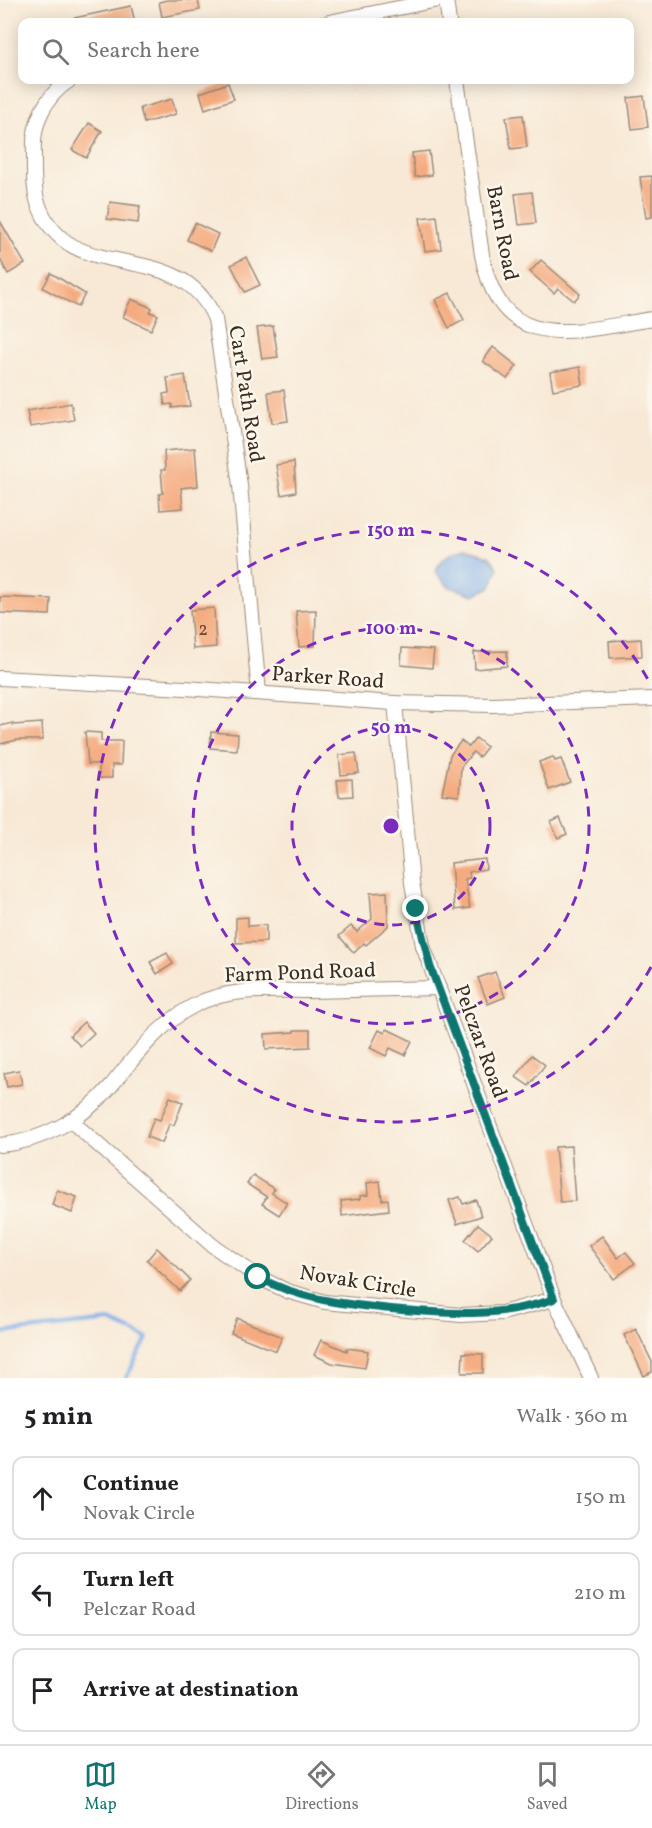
<!DOCTYPE html>
<html lang="en">
<head>
<meta charset="utf-8">
<style>
	body { margin:0; font-family:Vollkorn,serif; background:#f2f2f2; color:#202124 }
	.stop { position:absolute; width:18px; height:18px; margin:-14px; border:4px solid #0f766e; border-radius:50%; background:#fff }
	.stop.end { background:#0f766e; border-color:#fff; box-shadow:0 2px 6px #0008 }
	.list { margin:0; padding:0; list-style:none }
	h2 { display:flex; justify-content:space-between; align-items:center; height:78px; margin:0; padding:0 24px; font-size:26px }
	h2 small { font-size:20px; font-weight:400; color:#757577 }
	.list li { display:grid; grid-template-columns:39px 1fr auto; gap:18px; align-items:center; box-sizing:border-box; height:84px; margin:0 12px 12px; padding:0 12px; border:2px solid #e0e0e0; border-radius:12px }
	.list b { display:block; font-size:22px; white-space:nowrap }
	.list p { margin:0; font-size:20px; white-space:nowrap; color:#757577 }
	.list em { font-size:20px; font-style:normal; color:#757577 }
	.icon { flex:none; width:33px; height:33px; fill:none; stroke:currentColor; stroke-width:2; stroke-linecap:round; stroke-linejoin:round }
	.map { position:relative; flex:none; width:652px; height:1378px; overflow:hidden }
	.search { position:absolute; background:#fff; box-shadow:0 3px 15px #0003; left:18px; right:18px; top:18px; height:66px; display:flex; align-items:center; gap:15px; box-sizing:border-box; padding:0 21px; border-radius:12px; color:#757577; font-size:22px }
	.sheet { height:366px; background:#fff }
	nav { display:flex; justify-content:space-around; align-items:center; box-sizing:border-box; height:84px; border-top:2px solid #e0e0e0; background:#fff; font-size:16px; color:#757577 }
	nav a { display:grid; justify-items:center; gap:3px }
	nav .on { color:#0f766e }
	.map>svg:first-child { display:block }
	.water { fill:#7eaee8; stroke:#5c6c83; stroke-width:1.5 }
	.lines { fill:none; stroke-linecap:round; stroke-linejoin:round }
	.stream { stroke:#7eaee8; stroke-width:4 }
	.building { fill:#f5ab7f }
	.minor-casing { stroke:#9a8a7a; stroke-width:16 }
	.minor { stroke:#fff; stroke-width:14 }
	.route { stroke:#0f766e; stroke-width:8 }
	.ring { fill:none; stroke:#7b2cbf; stroke-width:3; stroke-dasharray:10 8 }
	.labels { text-anchor:middle; stroke-width:5; stroke-linejoin:round; paint-order:stroke }
	.number-label { font-size:18px; fill:#6a4a36 }
	.street-label { font-size:21px; fill:#3b2a1e; stroke:#fbf7ec }
	.centre { fill:#7b2cbf; stroke:#fbf7ec; stroke-width:3 }
	.ring-label { font-size:18px; text-anchor:middle; font-weight:bold; fill:#7b2cbf; stroke:#fbf7ec; stroke-width:5; stroke-linejoin:round; paint-order:stroke }
</style>
</head>
<body>
<div class="map">
<svg width="652" height="1378" viewBox="0 0 652 1378">
	<rect width="100%" height="100%" fill="#fbf7ec"/>
	<filter id="ink" filterUnits="userSpaceOnUse"><feTurbulence type="fractalNoise" baseFrequency=".0167" numOctaves="2"/><feDisplacementMap in="SourceGraphic" scale="12" xChannelSelector="R" yChannelSelector="G"/><feConvolveMatrix kernelMatrix="1 2 1 2 8 2 1 2 1" color-interpolation-filters="sRGB"/></filter>
	<filter id="wash" filterUnits="userSpaceOnUse"><feTurbulence type="fractalNoise" baseFrequency=".008" numOctaves="4" result="noise"/><feDisplacementMap in="SourceGraphic" scale="24" xChannelSelector="R" yChannelSelector="G"/><feGaussianBlur stdDeviation="1.35" result="paint"/><feColorMatrix in="noise" values="0 0 0 0 0 0 0 0 0 0 0 0 0 0 0 0 0 1.4 0 .05"/><feComposite in="paint" operator="in"/></filter>
	<g filter="url(#wash)">
		<rect width="100%" height="100%" fill="#f8e9d6"/>
		<path class="water" d="M466,549L490,557L498,568L491,587L474,595L448,586L436,572C440,556 451,553 466,549Z"/>
		<g class="lines">
			<path class="stream" d="M0,1333L110,1321L147,1338L126,1378"/>
		</g>
		<g id="blocks">
			<g class="building">
				<path d="M167,0H198L200,10L162,17L159,2Z"/>
				<path d="M131,6L135,22H75L74,18Z"/>
				<path d="M228,83L234,99L205,109L200,93Z"/>
				<path d="M644,96L648,127L632,129L628,98Z"/>
				<path d="M172,99L176,114L144,123L140,108Z"/>
				<path d="M523,115L527,147L511,149L506,117Z"/>
				<path d="M89,123L102,131L86,158L72,150Z"/>
				<path d="M429,151L432,175L415,177L412,153Z"/>
				<path d="M652,176V217L646,218L640,177Z"/>
				<path d="M532,192L536,223L519,225L515,194Z"/>
				<path d="M110,202L140,206L138,223L107,219Z"/>
				<path d="M437,216L441,249L425,251L420,218Z"/>
				<path d="M0,221L25,264L8,274L0,259Z"/>
				<path d="M195,223L218,234L211,251L187,240Z"/>
				<path d="M246,257L260,285L245,292L231,265Z"/>
				<path d="M541,260L580,294L574,301L558,288L554,293L530,272Z"/>
				<path d="M51,273L85,294L78,307L43,288Z"/>
				<path d="M450,293L464,320L449,328L435,300Z"/>
				<path d="M131,299L152,308L150,312L158,315L151,330L123,317Z"/>
				<path d="M273,326L278,357L262,359L257,328Z"/>
				<path d="M493,347L517,366L507,379L483,361Z"/>
				<path d="M580,367L583,385L553,390L550,372Z"/>
				<path d="M185,375L190,406L172,408V404L165,405L163,394L169,393L167,378Z"/>
				<path d="M284,390L288,421L272,423L268,392Z"/>
				<path d="M71,403L74,420L30,427L27,411Z"/>
				<path d="M195,448L198,486L181,488L183,508L160,510L159,494L163,493L161,470H165L164,451Z"/>
				<path d="M294,462L296,492L281,495L276,465Z"/>
				<path d="M0,597L51,599L50,615L0,613Z"/>
				<path d="M214,608L216,647L193,649L190,610Z"/>
				<path d="M316,610L315,646L299,647L296,611Z"/>
				<path d="M641,639L642,656L610,658L609,641Z"/>
				<path d="M402,648L434,650L432,668L401,665Z"/>
				<path d="M507,651V666L475,669L474,652Z"/>
				<path d="M13,723V725L42,723L43,740H17L0,744V726Z"/>
				<path d="M85,732L101,733V741H122L121,765H112V778H99V764H88Z"/>
				<path d="M211,732L238,734L237,750L210,748Z"/>
				<path d="M476,738L487,747L479,757L473,752L461,767L459,796L442,794L450,755L461,741L469,747Z"/>
				<path d="M356,753L359,773L341,775L339,755Z"/>
				<path d="M553,757L555,761L561,759L570,782L549,790L539,762Z"/>
				<path d="M352,779L353,796L339,797L337,780Z"/>
				<path d="M560,818L567,834L558,838L551,822Z"/>
				<path d="M485,859L486,869L469,872L470,878L465,879L470,908L455,910L451,863Z"/>
				<path d="M387,892L388,926L366,945L364,943L354,953L339,936L351,926L357,932L372,919L370,893Z"/>
				<path d="M248,917V926L266,925V942L236,943V918Z"/>
				<path d="M167,953L173,964L157,974L150,962Z"/>
				<path d="M495,972L505,997L488,1004L478,978Z"/>
				<path d="M84,1022L94,1033L80,1046L70,1035Z"/>
				<path d="M387,1029L412,1041L405,1055L390,1048L386,1056L370,1048L379,1030L385,1033Z"/>
				<path d="M294,1030H310V1047L266,1049L265,1034L294,1032Z"/>
				<path d="M532,1055L545,1065L529,1086L516,1077Z"/>
				<path d="M19,1070L22,1084L7,1087L4,1073Z"/>
				<path d="M170,1097L183,1102L174,1125L169,1124L162,1143L147,1137L154,1118L160,1120Z"/>
				<path d="M571,1146L575,1201L560,1202L555,1147Z"/>
				<path d="M253,1175L274,1189L272,1193L287,1203L279,1215L262,1204L267,1197L247,1184Z"/>
				<path d="M380,1181L382,1200L388,1199L389,1210L342,1216L341,1201L360,1199V1196L368,1195L367,1183Z"/>
				<path d="M57,1190L77,1197L72,1213L52,1205Z"/>
				<path d="M460,1197L463,1204L476,1200L481,1216L457,1224L449,1200Z"/>
				<path d="M478,1224L492,1235L478,1251L465,1240Z"/>
				<path d="M602,1236L618,1258L626,1252L635,1263L614,1279L589,1246Z"/>
				<path d="M157,1248L190,1280L180,1291L147,1260Z"/>
				<path d="M237,1318L282,1337L276,1351L231,1333Z"/>
				<path d="M636,1329L652,1362V1372L644,1376L624,1335Z"/>
				<path d="M321,1340L347,1351V1348L368,1351L365,1368L332,1363L314,1355Z"/>
				<path d="M463,1353L483,1354V1373H462Z"/>
			</g>
		</g>
	</g>
	<g filter="url(#ink)">
		<use href="#blocks" fill-opacity="0" stroke="#9a8a7a" stroke-width="1.5"/>
		<g class="lines">
			<defs>
				<g id="minor">
					<path d="M446,0L449,22"/>
					<path d="M329,22L438,0"/>
					<path d="M70,80C45,96 32,123 34,153C34,169 33,188 38,203C69,292 178,232 215,319L240,485L259,693"/>
					<path d="M457,80L482,255C501,357 575,331 652,319"/>
					<path d="M0,678L185,688L393,703L493,705L652,699"/>
					<path d="M395,703L412,883L423,946L554,1299L591,1378"/>
					<path d="M70,1120L212,1245L258,1277L287,1291L325,1302L461,1315L502,1313L554,1299"/>
					<path d="M0,1145C41,1142 84,1118 110,1087C136,1056 158,1024 195,1005C229,987 273,991 311,991C354,990 397,989 439,988"/>
				</g>
			</defs>
			<use href="#minor" class="minor-casing"/>
			<use href="#minor" class="minor"/>
		</g>
	</g>
	<g class="lines" filter="url(#ink)">
		<path class="route" d="M258,1277C300,1300 344,1304 391,1309C448,1314 499,1318 554,1299L430,966L416,909"/>
	</g>
	<g class="ring">
		<circle cx="391" cy="826" r="99"/>
		<circle cx="391" cy="826" r="198"/>
		<path d="M651 967A296 296 0 1 1 651 685"/>
	</g>
	<g class="labels">
		<g class="number-label">
			<text x="203" y="635">2</text>
		</g>
		<g class="street-label">
			<text transform="translate(503 233) rotate(79)" y="7">Barn Road</text>
			<text transform="translate(247 394) rotate(81)" y="7">Cart Path Road</text>
			<text transform="translate(328 677) rotate(4)" y="7">Parker Road</text>
			<text transform="translate(300 972) rotate(-2)" y="7">Farm Pond Road</text>
			<text transform="translate(481 1041) rotate(70)" y="7">Pelczar Road</text>
			<text transform="translate(358 1281) rotate(9)" y="7">Novak Circle</text>
		</g>
	</g>
	<circle cx="391" cy="826" r="9" class="centre"/>
	<g class="ring-label">
		<text x="391" y="536">150 m</text>
		<text x="391" y="634">100 m</text>
		<text x="391" y="733">50 m</text>
	</g>
</svg>
<div class="stop" style="left:258px;top:1277px"></div>
<div class="stop end" style="left:416px;top:909px"></div>
<div class="search"><svg class="icon" aria-label="search" viewBox="0 0 24 24"><circle cx="10" cy="10" r="6"/><path d="M15 15l6 6"/></svg>Search here</div>
</div>
<section class="sheet">
<h2>5 min<small>Walk · 360 m</small></h2>
<ul class="list">
<li><svg class="icon" aria-label="ahead" viewBox="0 0 24 24"><path d="M12 20V5M6 11l6-6 6 6"/></svg><div><b>Continue</b><p>Novak Circle</p></div><em>150 m</em></li>
<li><svg class="icon" aria-label="left" viewBox="0 0 24 24"><path d="M17 20v-9H6M10 6l-5 5 5 5"/></svg><div><b>Turn left</b><p>Pelczar Road</p></div><em>210 m</em></li>
<li><svg class="icon" aria-label="arrive" viewBox="0 0 24 24"><path d="M6 21V4h12l-3 4 3 4H6"/></svg><div><b>Arrive at destination</b></div></li>
</ul>
</section>
<nav>
<a class="on"><svg class="icon" aria-label="map" viewBox="0 0 24 24"><path d="M3 6l6-2 6 2 6-2v14l-6 2-6-2-6 2zM9 4v14M15 6v14"/></svg>Map</a>
<a><svg class="icon" aria-label="directions" viewBox="0 0 24 24"><path d="M12 3l9 9-9 9-9-9zM9 14v-3h6M13 9l2 2-2 2"/></svg>Directions</a>
<a><svg class="icon" aria-label="saved" viewBox="0 0 24 24"><path d="M7 4h10v16l-5-4-5 4z"/></svg>Saved</a>
</nav>
</body>
</html>
